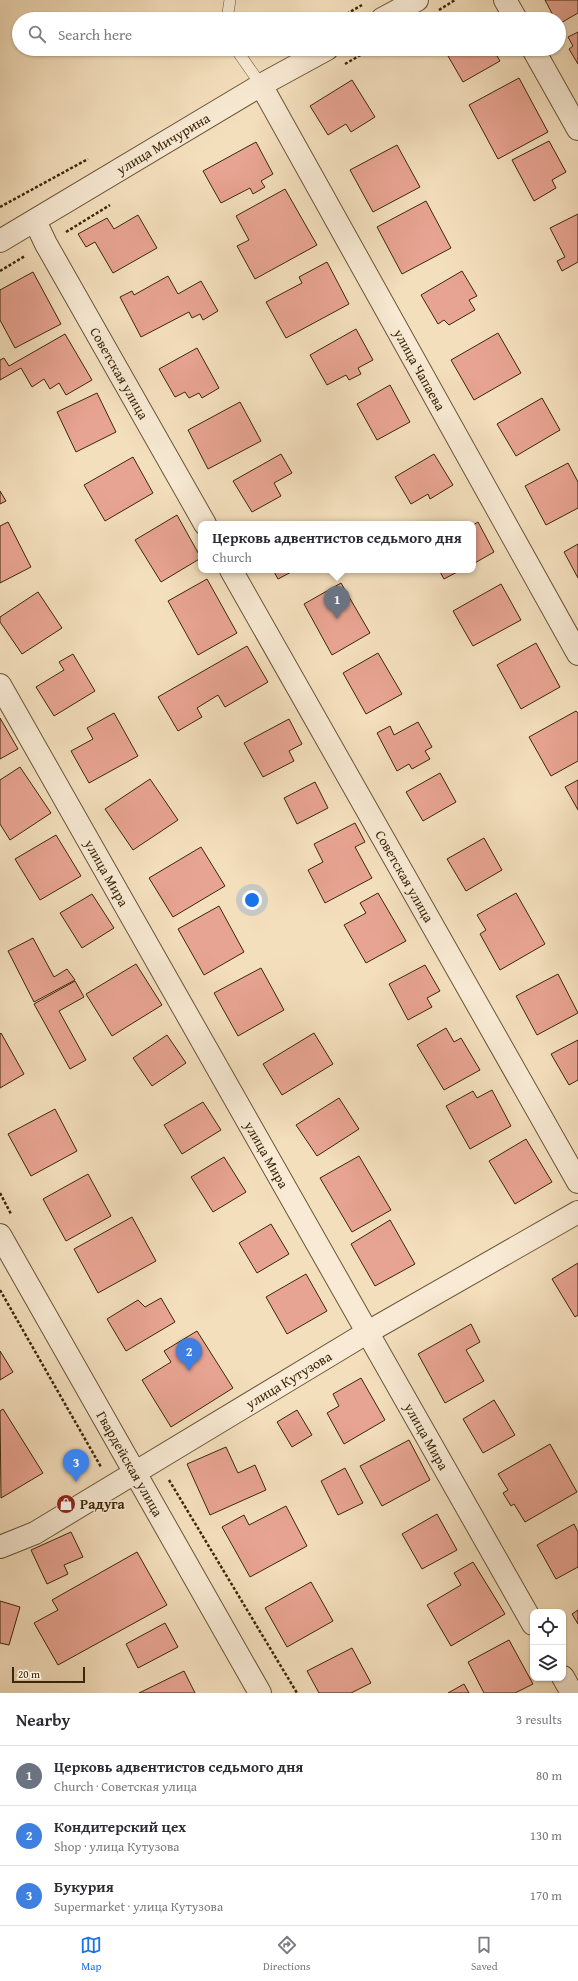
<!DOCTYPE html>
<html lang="en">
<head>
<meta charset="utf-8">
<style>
	body { margin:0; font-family:"Gentium Book Plus",serif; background:#f2f2f3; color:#2b2b33 }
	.controls { position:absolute; right:12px; bottom:12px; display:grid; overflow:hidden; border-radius:8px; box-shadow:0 1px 3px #0004 }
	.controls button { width:36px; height:36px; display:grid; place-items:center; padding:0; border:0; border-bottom:1px solid #e1e1e2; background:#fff; color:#2b2b33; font:20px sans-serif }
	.scale { position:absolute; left:12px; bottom:10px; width:73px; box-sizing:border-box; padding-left:4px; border:2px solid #3c270a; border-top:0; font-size:11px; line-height:14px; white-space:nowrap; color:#3c270a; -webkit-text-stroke:3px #f8ead4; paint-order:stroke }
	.you { position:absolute; left:252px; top:900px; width:14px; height:14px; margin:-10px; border:3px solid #fff; border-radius:50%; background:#1a73e8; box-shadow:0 0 0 6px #1a73e833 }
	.badge { display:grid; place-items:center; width:26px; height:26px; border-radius:50%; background:#1a73e8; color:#fff; font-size:13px; font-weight:700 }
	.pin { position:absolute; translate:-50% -33px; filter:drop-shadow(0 1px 2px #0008) }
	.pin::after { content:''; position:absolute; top:21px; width:14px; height:12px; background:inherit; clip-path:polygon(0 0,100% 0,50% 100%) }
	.popup { position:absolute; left:198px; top:521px; width:278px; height:52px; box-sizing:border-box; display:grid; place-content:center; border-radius:8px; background:#fff; filter:drop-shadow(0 1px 3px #0005); font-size:13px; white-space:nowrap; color:#7c7c81 }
	.popup b { font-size:15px; color:#2b2b33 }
	.popup::after { content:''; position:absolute; left:50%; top:100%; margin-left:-8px; border:8px solid transparent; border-top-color:#fff }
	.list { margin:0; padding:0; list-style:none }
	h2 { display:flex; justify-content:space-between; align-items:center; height:52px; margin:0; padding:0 16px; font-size:17px }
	h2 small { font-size:13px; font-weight:400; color:#7c7c81 }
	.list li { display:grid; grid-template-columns:26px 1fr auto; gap:12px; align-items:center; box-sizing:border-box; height:60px; padding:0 16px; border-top:1px solid #e1e1e2 }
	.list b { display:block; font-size:15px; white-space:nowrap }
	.list p { margin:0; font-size:13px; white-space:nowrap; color:#7c7c81 }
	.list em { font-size:13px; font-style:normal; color:#7c7c81 }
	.icon { flex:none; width:22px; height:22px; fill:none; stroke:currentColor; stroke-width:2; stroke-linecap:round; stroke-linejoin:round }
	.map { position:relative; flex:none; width:578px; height:1693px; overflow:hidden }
	.search { position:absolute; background:#fff; box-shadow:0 1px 3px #0004; left:12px; right:12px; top:12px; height:44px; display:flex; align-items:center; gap:10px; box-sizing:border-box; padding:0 14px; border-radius:22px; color:#7c7c81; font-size:15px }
	.sheet { height:232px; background:#fff }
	nav { display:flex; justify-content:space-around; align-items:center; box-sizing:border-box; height:56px; border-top:1px solid #e1e1e2; background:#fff; font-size:11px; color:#7c7c81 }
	nav a { display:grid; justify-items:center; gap:2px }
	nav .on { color:#1a73e8 }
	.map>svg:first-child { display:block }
	.building { fill:#e8a492; stroke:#3c270a }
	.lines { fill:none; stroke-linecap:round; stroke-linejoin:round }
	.service-casing { stroke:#6a5537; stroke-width:12 }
	.minor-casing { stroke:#6a5537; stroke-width:24 }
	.tertiary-casing { stroke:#6a5537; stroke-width:24 }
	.path { stroke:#3c270a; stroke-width:2.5; stroke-dasharray:3 2; stroke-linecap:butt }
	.service { stroke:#f8ead4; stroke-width:11 }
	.minor { stroke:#f8ead4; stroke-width:22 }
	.tertiary { stroke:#f8ead4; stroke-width:22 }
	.labels { text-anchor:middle; stroke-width:3; stroke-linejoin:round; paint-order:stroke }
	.street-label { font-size:14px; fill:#3c270a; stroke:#f8ead4 }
	.poi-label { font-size:14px; font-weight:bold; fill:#3c270a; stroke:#f8ead4; text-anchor:start }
</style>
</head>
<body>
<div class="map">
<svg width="578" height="1693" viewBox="0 0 578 1693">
	<rect width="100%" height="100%" fill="#f4dfbd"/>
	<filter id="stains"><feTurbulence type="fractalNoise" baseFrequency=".005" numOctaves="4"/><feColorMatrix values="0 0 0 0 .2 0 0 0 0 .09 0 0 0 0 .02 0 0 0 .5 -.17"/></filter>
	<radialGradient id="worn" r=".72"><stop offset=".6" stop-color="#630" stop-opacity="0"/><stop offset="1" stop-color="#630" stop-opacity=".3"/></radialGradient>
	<g class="building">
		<path d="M545,0H578V13L559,24V19H555Z"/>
		<path d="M578,32V64L569,49L573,46L568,37Z"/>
		<path d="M444,49H493L500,61L463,82Z"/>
		<path d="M519,78L548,132L498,159L469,105Z"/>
		<path d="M352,80L375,117L351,132L346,124L328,135L310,106Z"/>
		<path d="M549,141L566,172L552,180L556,188L534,201L512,160Z"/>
		<path d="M256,142L273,174L261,181L265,187L253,194L250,188L221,203L203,171Z"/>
		<path d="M397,145L420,187L373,212L350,170Z"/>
		<path d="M285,189L317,245L255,279L237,246L249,240L236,216Z"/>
		<path d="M426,201L451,248L402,274L377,227Z"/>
		<path d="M578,214V262L562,271L557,261L565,257L550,228Z"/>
		<path d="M138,215L157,248L113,273L95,242L86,247L78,234L107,218L114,229Z"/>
		<path d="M327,262L349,304L286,338L266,302L302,283L299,277Z"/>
		<path d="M462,271L477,296L469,300L475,310L449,325L444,320L438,324L421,295Z"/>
		<path d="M33,272L61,324L15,348L0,320V290Z"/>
		<path d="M168,276L178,294L201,281L218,311L203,320L200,314L192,318L189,312L141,337L120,297L132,291L134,295Z"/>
		<path d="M356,329L373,360L358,368L361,374L349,380L346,375L327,385L310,355Z"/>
		<path d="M498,333L521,373L474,400L451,360Z"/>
		<path d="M65,334L92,380L66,395L59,383L50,389L44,379L32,387L21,368L0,380V360L4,358L9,366Z"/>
		<path d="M197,348L219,388L202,398L199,393L189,398L185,392L175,397L159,369Z"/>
		<path d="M390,385L410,422L377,440L357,404Z"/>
		<path d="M97,393L116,432L76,452L57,412Z"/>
		<path d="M542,398L560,430L516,456L497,424Z"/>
		<path d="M240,402L261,441L208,469L188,430Z"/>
		<path d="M281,454L292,473L274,483L281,496L252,512L233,481Z"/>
		<path d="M434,454L453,485L430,499L428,494L411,504L395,477Z"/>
		<path d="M133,457L153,493L105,521L84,485Z"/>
		<path d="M568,463L578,482V508L546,525L525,486Z"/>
		<path d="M0,491L6,501L0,504Z"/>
		<path d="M177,515L201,558L161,582L135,540Z"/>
		<path d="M8,522L31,567L0,583V526Z"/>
		<path d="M478,522L494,552L473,564V525Z"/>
		<path d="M578,544V578L564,552Z"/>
		<path d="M273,570H295L278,579Z"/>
		<path d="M439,570H461L444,579Z"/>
		<path d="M207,579L237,633L198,655L168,601Z"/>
		<path d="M341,583L370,633L332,655L304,604Z"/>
		<path d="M501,584L521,620L473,646L453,611Z"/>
		<path d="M38,592L62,628L22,654L0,622V617Z"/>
		<path d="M536,643L560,687L521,709L497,665Z"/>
		<path d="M247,646L268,682L225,707L218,695L197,708L202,717L178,731L158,697Z"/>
		<path d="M378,653L402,694L366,714L343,673Z"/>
		<path d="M73,654L95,691L54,716L36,687L64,670L59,662Z"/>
		<path d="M576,711L578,713V761L551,776L529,737Z"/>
		<path d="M114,713L138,756L89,783L71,751L93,739L87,728Z"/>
		<path d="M0,718L18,749L0,759Z"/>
		<path d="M289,719L302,744L289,751L294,761L263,777L244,743Z"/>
		<path d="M418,722L432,747L425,751L430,759L412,769L409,764L397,771L377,733L390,726L394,735Z"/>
		<path d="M20,767L51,813L10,840L0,824V780Z"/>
		<path d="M440,773L456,802L423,821L406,792Z"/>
		<path d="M150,779L178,820L133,850L105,809Z"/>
		<path d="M578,780V810L565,787Z"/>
		<path d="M315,782L328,808L297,824L284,798Z"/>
		<path d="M355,823L365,842L355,847L372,878L325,903L308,870L323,862L314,844Z"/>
		<path d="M56,835L81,876L40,900L15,859Z"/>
		<path d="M484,838L502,870L466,891L447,859Z"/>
		<path d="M201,847L225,886L173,917L149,878Z"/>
		<path d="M378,893L406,941L366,963L344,925L366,913L360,903Z"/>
		<path d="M516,893L545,944L500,970L480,934L486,930L477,915Z"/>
		<path d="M92,894L114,928L82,948L60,913Z"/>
		<path d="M219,906L244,952L204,975L178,929Z"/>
		<path d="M33,938L54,977L67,969L75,980L34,1002L8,951Z"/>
		<path d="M136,964L162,1005L112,1036L86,994Z"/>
		<path d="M425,965L440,991L427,998L432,1007L408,1020L389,984Z"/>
		<path d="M261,968L284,1010L238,1036L214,993Z"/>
		<path d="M558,974L578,1013L537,1035L516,996Z"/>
		<path d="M75,981L84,997L59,1011L86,1060L70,1069L34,1004Z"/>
		<path d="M446,1028L454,1042L461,1038L480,1070L444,1090L417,1045Z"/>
		<path d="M1,1033L24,1074L0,1088V1034Z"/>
		<path d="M314,1033L333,1064L282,1095L263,1064Z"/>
		<path d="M167,1035L186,1063L152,1086L133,1058Z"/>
		<path d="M578,1040V1080L569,1085L551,1054Z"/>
		<path d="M492,1090L511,1126L470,1149L446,1106L473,1091L477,1098Z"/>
		<path d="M339,1098L359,1129L317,1156L296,1125Z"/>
		<path d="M203,1102L221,1130L182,1154L164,1125Z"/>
		<path d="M55,1109L77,1151L31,1176L8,1134Z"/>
		<path d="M526,1139L552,1182L515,1204L489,1161Z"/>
		<path d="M359,1156L391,1210L352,1232L320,1178Z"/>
		<path d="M224,1157L246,1192L213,1212L191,1177Z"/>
		<path d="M88,1174L111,1216L66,1241L43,1199Z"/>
		<path d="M132,1217L156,1261L98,1293L74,1249Z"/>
		<path d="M390,1220L415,1264L375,1286L351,1244Z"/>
		<path d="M271,1224L289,1254L257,1273L239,1243Z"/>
		<path d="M578,1263V1315L575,1317L552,1279Z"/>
		<path d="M306,1274L327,1311L287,1334L266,1297Z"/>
		<path d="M161,1298L175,1322L126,1351L107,1319L138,1300L145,1307Z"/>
		<path d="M471,1324L480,1342L466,1350L484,1381L445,1403L418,1354Z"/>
		<path d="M197,1331L233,1388L171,1427L142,1380L171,1362L164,1351Z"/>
		<path d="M0,1351L13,1372L0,1380Z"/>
		<path d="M361,1378L385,1420L344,1444L327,1413L339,1406L333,1394Z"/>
		<path d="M494,1400L515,1435L483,1453L463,1419Z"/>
		<path d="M3,1409L43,1473L1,1498L0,1411Z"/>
		<path d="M297,1410L312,1435L292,1447L277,1422Z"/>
		<path d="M409,1440L430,1480L382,1506L360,1466Z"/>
		<path d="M550,1444L577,1492L525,1522L514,1504L511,1506L503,1493L508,1490L498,1474Z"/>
		<path d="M226,1447L238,1473L255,1465L266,1490L210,1515L187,1464Z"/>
		<path d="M345,1468L363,1503L338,1515L321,1481Z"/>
		<path d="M286,1506L307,1546L250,1577L222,1527L244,1515L249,1525Z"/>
		<path d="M437,1514L457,1550L422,1569L402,1534Z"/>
		<path d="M574,1524L578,1532V1567L556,1579L537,1545Z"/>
		<path d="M71,1532L83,1557L64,1565L68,1574L47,1584L31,1550Z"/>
		<path d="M137,1552L167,1605L58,1665L34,1623L58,1610L52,1600Z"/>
		<path d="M473,1562L505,1614L451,1646L427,1605L461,1585L454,1573Z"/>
		<path d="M311,1582L333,1621L287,1647L265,1608Z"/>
		<path d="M0,1601L20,1607L9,1645L0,1643Z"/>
		<path d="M578,1610V1624L572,1614Z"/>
		<path d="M165,1623L178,1647L138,1668L126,1644Z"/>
		<path d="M509,1640L533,1684L515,1693H484L468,1662Z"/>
		<path d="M352,1648L371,1683L351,1693H319L307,1671Z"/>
		<path d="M184,1671L195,1693H139Z"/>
		<path d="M464,1684L469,1693H448Z"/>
	</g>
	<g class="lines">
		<defs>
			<g id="service">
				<path d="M227,19L230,0"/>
				<path d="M236,49L261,85"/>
			</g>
			<g id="minor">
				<path d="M505,0L516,19"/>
				<path d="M382,19L417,0"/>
				<path d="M533,49L578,129"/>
				<path id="s1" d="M261,85L578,654"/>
				<path id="s2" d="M35,221L46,244L205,524"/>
				<path id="s3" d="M0,241L261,85L327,49"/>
				<path id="s4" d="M231,570L578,1182"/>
				<path id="s5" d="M0,685L533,1624"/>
				<path id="s6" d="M0,1547L35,1533L368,1332L578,1212"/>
				<path d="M563,1677L572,1693"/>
			</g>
			<g id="tertiary">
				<path id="s7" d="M0,1235C86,1388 174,1540 260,1693"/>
			</g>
		</defs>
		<use href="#service" class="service-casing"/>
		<use href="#minor" class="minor-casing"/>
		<use href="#tertiary" class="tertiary-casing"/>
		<g class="path">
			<path d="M439,10L455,0"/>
			<path d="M338,19L362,5"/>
			<path d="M345,64L371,49"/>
			<path d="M0,207L88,159"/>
			<path d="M66,232L110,205"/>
			<path d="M0,271L25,256"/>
			<path d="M0,1193L11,1214"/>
			<path d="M0,1290L101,1467"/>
			<path d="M169,1480L297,1693"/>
		</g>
		<use href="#service" class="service"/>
		<use href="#minor" class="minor"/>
		<use href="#tertiary" class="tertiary"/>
	</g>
	<defs>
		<symbol id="shop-disc" viewBox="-11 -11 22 22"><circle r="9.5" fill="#8f2418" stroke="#f8ead4"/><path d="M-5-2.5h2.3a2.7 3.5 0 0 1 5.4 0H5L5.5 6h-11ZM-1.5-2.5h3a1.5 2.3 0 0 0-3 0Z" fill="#fff"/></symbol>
	</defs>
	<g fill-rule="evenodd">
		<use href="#shop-disc" x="55" y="1493" width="22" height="22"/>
	</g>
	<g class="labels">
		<g class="street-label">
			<text dy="5" stroke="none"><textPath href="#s3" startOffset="190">улица Мичурина</textPath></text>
			<text dy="5" stroke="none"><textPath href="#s1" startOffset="326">улица Чапаева</textPath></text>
			<text dy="5" stroke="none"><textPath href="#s2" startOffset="174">Советская улица</textPath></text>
			<text dy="5" stroke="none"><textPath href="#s5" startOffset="216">улица Мира</textPath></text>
			<text dy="5" stroke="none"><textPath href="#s4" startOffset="352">Советская улица</textPath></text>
			<text dy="5" stroke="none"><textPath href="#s5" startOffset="540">улица Мира</textPath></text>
			<text dy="5" stroke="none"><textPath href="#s6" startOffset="334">улица Кутузова</textPath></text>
			<text dy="5" stroke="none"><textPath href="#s5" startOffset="864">улица Мира</textPath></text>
			<text dy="5" stroke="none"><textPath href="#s7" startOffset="263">Гвардейская улица</textPath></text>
		</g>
		<g class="poi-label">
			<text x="80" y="1509">Радуга</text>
		</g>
	</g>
	<rect width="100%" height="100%" filter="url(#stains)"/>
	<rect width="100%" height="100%" fill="url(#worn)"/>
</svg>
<div class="controls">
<button><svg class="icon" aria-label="locate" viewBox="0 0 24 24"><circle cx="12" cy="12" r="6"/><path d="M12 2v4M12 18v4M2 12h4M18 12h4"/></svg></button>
<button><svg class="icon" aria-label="layers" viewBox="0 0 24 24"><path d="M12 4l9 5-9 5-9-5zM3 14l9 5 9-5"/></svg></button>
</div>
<div class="scale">20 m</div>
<div class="you"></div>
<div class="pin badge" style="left:337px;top:619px;background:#6b7280">1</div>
<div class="popup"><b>Церковь адвентистов седьмого дня</b>Church</div>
<div class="pin badge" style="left:189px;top:1371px;background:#3f7fe0">2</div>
<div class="pin badge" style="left:76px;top:1482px;background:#3f7fe0">3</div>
<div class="search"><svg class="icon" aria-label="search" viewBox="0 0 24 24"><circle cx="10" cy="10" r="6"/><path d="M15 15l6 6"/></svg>Search here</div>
</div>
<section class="sheet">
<h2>Nearby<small>3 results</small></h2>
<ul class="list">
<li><span class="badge" style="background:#6b7280">1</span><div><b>Церковь адвентистов седьмого дня</b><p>Church · Советская улица</p></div><em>80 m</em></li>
<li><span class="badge" style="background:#3f7fe0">2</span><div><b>Кондитерский цех</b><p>Shop · улица Кутузова</p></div><em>130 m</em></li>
<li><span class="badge" style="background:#3f7fe0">3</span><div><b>Букурия</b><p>Supermarket · улица Кутузова</p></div><em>170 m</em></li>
</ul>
</section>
<nav>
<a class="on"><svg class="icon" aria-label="map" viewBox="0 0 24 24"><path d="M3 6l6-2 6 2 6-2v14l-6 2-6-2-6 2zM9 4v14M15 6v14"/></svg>Map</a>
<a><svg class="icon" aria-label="directions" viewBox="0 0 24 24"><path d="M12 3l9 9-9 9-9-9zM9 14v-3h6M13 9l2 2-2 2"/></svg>Directions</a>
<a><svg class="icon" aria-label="saved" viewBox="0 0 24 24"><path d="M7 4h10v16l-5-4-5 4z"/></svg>Saved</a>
</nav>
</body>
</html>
